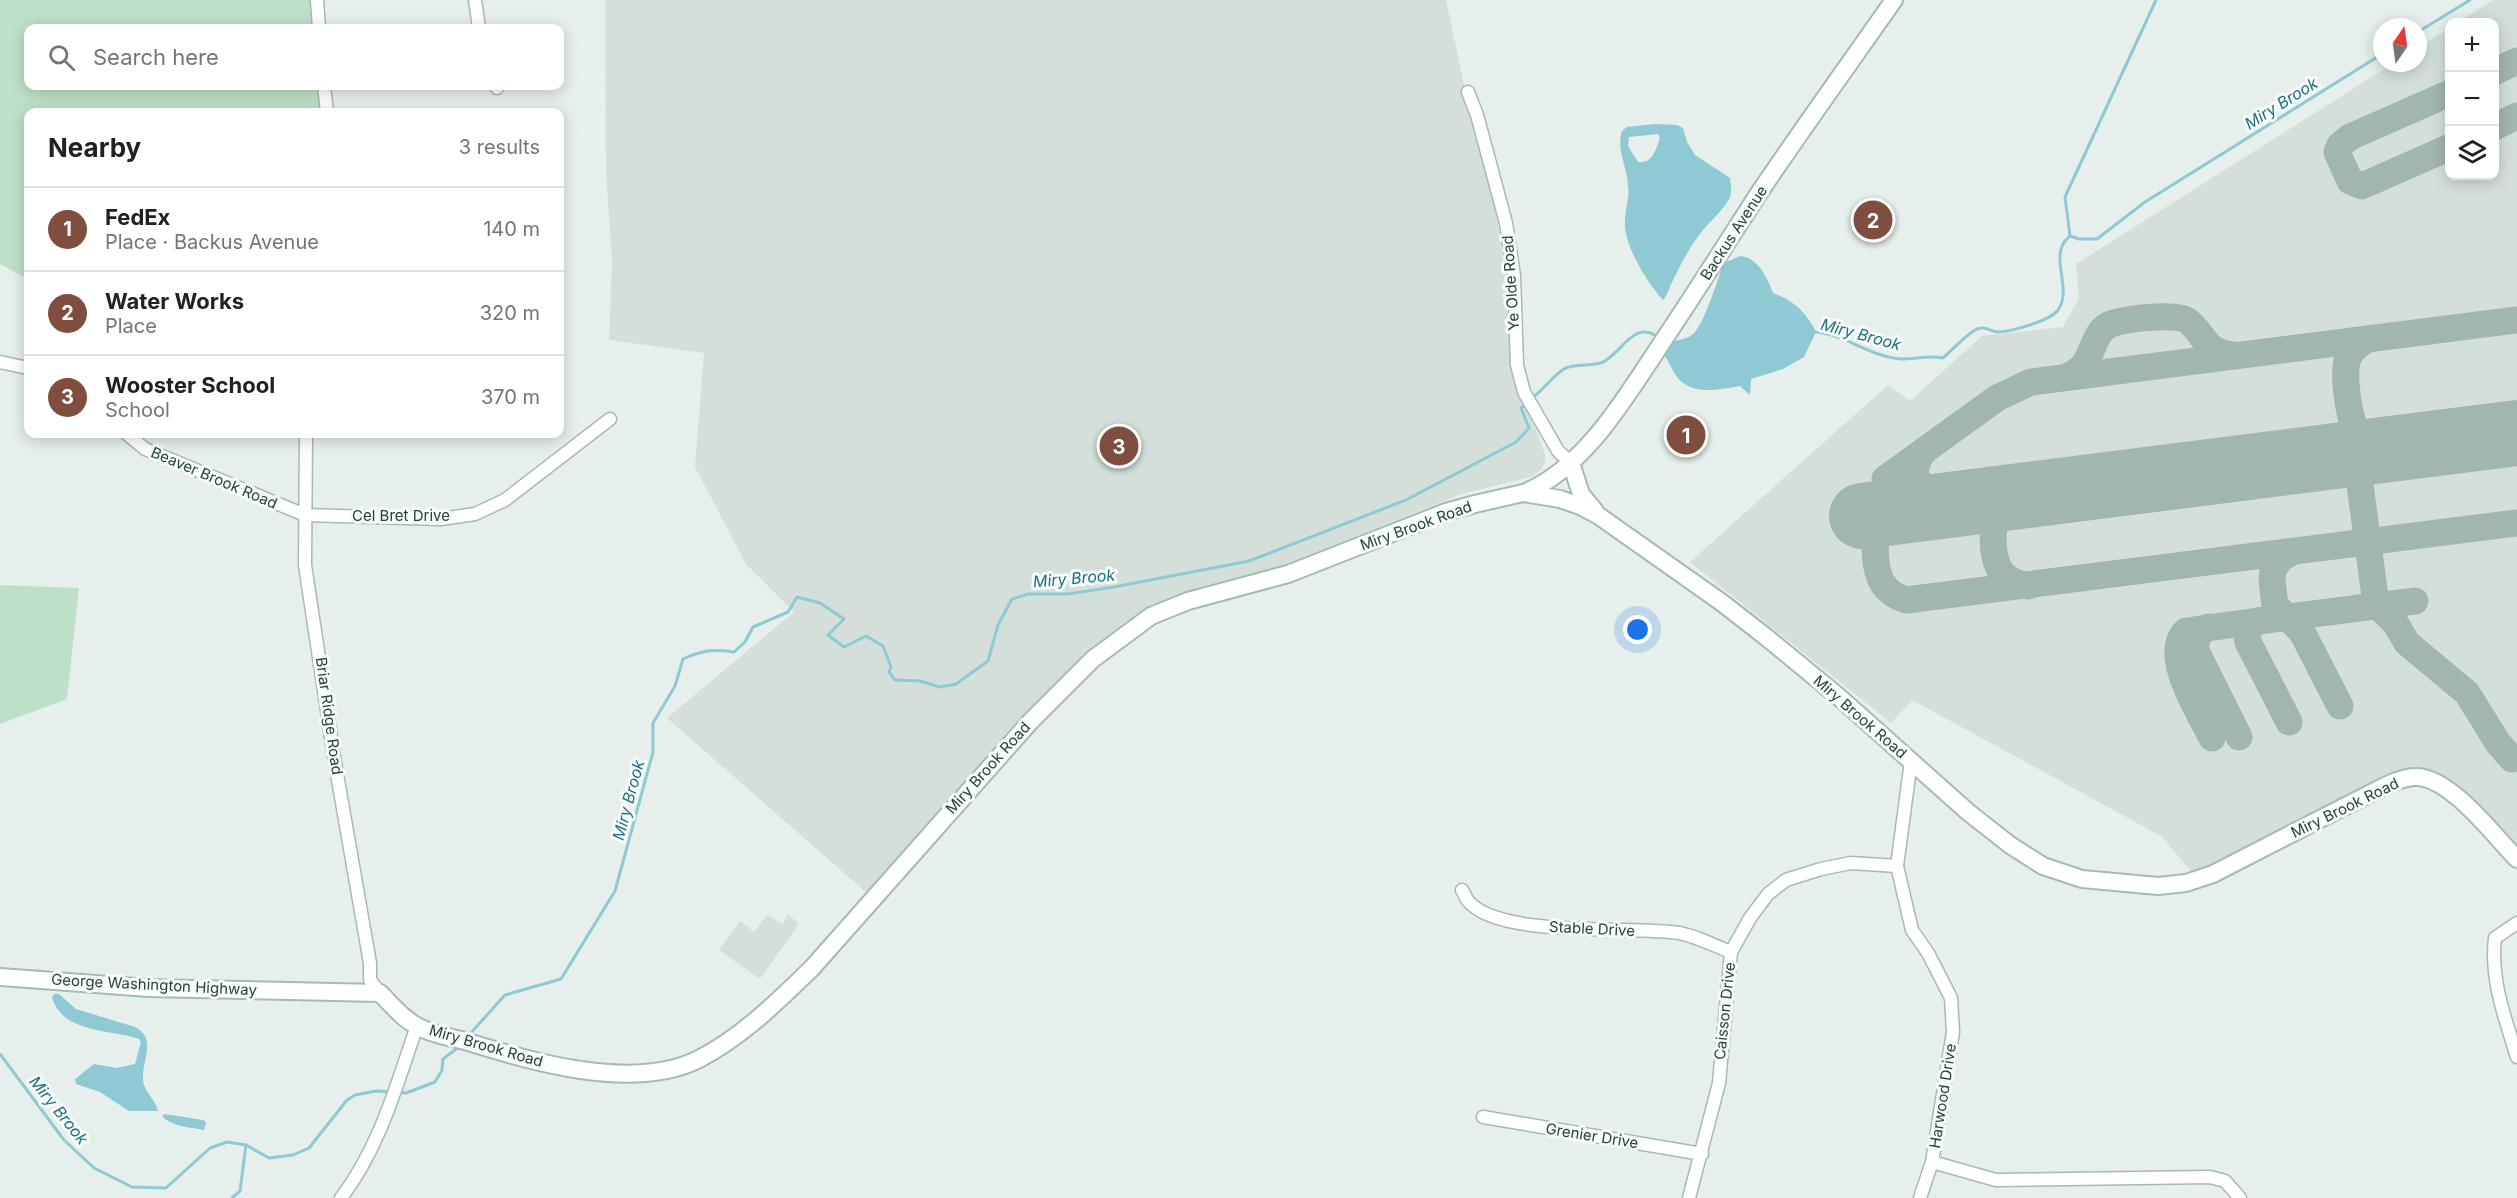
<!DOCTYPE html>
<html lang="en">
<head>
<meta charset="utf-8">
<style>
	body { margin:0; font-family:Inter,sans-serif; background:#f6f6f6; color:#202124 }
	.controls { position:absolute; right:18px; top:18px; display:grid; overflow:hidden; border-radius:12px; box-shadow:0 3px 15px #0003 }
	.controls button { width:54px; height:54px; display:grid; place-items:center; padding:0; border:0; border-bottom:2px solid #e0e0e0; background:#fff; color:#202124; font:30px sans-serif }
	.compass { position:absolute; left:2373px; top:18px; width:54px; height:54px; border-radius:50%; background:#fff; box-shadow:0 3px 15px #0003; rotate:13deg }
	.you { position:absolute; left:1638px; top:630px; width:21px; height:21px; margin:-15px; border:4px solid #fff; border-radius:50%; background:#1a73e8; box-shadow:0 0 0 9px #1a73e833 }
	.badge { display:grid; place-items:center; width:39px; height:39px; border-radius:50%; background:#7f4e3f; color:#fff; font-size:20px; font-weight:700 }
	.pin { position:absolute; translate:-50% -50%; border:3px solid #fff; box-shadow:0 2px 6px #0006 }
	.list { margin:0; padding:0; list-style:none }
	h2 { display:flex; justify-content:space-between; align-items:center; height:78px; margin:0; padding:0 24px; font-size:26px }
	h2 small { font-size:20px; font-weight:400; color:#757577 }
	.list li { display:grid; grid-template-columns:39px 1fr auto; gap:18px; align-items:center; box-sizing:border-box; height:84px; padding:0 24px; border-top:2px solid #e0e0e0 }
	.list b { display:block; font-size:22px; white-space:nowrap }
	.list p { margin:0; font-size:20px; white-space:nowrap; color:#757577 }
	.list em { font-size:20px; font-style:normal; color:#757577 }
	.icon { flex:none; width:33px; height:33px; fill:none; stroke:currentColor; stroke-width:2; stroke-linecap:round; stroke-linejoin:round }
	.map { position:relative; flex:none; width:2517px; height:1198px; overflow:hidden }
	.search { position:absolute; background:#fff; box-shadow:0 3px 15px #0003; left:24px; top:24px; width:540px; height:66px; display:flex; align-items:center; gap:15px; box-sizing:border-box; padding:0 21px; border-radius:12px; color:#757577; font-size:22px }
	.panel { position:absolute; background:#fff; box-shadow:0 3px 15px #0003; left:24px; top:108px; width:540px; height:330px; border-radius:12px }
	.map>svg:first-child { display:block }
	.built { fill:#d4dfda }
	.green { fill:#bfe0c8 }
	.water { fill:#8ec9d4; fill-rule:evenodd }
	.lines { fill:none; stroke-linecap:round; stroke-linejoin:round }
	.stream { stroke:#8ec9d4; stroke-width:3 }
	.taxiway { stroke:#a2b6b0; stroke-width:27 }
	.runway { stroke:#a2b6b0; stroke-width:66 }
	.street-casing { stroke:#a8b8b2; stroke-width:15 }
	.secondary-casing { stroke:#a4bbb3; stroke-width:20 }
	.street { stroke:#fff; stroke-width:12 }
	.secondary { stroke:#fff; stroke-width:16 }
	.labels { text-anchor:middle; stroke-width:6; stroke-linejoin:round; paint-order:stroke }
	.street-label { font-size:15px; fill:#24423a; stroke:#f7fbf9 }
	.water-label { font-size:16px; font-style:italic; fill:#1c6f80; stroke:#f7fbf9 }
</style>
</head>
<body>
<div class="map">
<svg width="2517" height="1198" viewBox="0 0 2517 1198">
	<rect width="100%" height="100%" fill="#e6efeb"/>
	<g class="built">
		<path d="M605,0H1446L1471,118L1492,192L1502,246L1513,382L1539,437L1545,455V463L1541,470L1530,477L1462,494L1274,569L1186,593L1158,605L1122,626L1092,651L1004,741L867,893L667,718L794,612L746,564L695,467L704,353L609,340L612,263L606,171Z"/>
		<path d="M2493,0H2517V853L2425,772L2198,879L2161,836L1912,700L1891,723L1690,562L1888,385L1910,401L1982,336L2063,327L2079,298L2076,264L2394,63H2418V48L2449,28L2450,176H2494V22H2458Z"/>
		<path d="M788,914L799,924L760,979L719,950L740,921L754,932L767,915L783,924Z"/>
	</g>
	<g class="green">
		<path d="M0,0H311L313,28H28V86H318L321,112H28V279L0,264Z"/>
		<path d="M0,585L79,588L67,699L0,724Z"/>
	</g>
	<g class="water">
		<path d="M1655,124L1677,125L1683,128L1687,142L1695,155L1730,178C1731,184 1732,191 1730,197C1724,210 1712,219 1703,230C1687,250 1676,273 1666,296L1663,300C1648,284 1623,244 1625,222C1625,209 1630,198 1628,185C1627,166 1616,150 1622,131L1627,127ZM1658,134L1660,138C1656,150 1652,164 1638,162L1628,146L1629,137Z"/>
		<path d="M1740,256C1758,257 1768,279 1773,293C1794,301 1806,312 1816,332L1804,357L1783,369L1751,379L1750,395L1740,386C1723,389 1697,395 1682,382C1673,376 1671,362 1663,354L1672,341C1680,340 1688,339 1694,333C1706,320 1717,280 1724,263Z"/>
		<path d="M54,994H59L76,1009L135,1027C160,1040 138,1065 144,1085C147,1094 156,1101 158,1111H129L100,1092L76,1084L75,1079L94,1064L117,1068L135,1064L141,1042L139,1039C111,1029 64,1034 52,998Z"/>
		<path d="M165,1114L203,1120L206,1122L204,1130C190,1127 172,1127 162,1116Z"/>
	</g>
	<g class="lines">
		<g class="stream">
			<path d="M2418,32L2470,0"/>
			<path d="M2070,236L2065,197L2156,0"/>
			<path d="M1815,332C1844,334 1871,357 1901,359C1916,359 1928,355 1943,358C1953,349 1964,337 1975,330C1984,325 1989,331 1997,332C2010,332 2050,321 2058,310C2074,287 2046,255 2070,236L2079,239H2097L2145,202L2382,54"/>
			<path d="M1532,398C1543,390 1553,376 1564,369C1576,362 1594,368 1605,361C1623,350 1636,319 1659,338"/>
			<path d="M469,1035L505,995L561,979L615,891L653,752V723L675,686L683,659C702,650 714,649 734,652L745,642L753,627L788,612L797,597L820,603L844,619L828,635L844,647L866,636L883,646L891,667L889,672L895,680L920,681L940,687L956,684L988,661L998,625L1012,599L1028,594H1068L1114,587L1249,561L1406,500L1516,442L1529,428L1521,408L1527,403"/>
			<path d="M0,1054L64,1140L94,1168L132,1187L166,1188L210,1148L227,1142L246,1145L269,1158L293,1155L309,1148L347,1100L355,1095L376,1091L392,1092"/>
			<path d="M399,1092L406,1093L435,1082L442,1070L443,1059L459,1047"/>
			<path d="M232,1198L240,1191L246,1145"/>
		</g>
		<g class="taxiway">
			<path d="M2494,72L2517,61"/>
			<path d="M2450,93L2350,137L2340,145L2337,152L2350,181L2362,186L2450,147"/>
			<path d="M2494,127L2517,116"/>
			<path d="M2368,339C2359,344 2352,349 2348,358C2342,373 2349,424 2359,436C2366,443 2375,446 2384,450"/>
			<path d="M2068,376C2097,365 2089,332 2111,324C2125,319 2176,312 2188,321C2206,336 2205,353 2234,355"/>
			<path d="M2384,450C2370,459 2361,468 2360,485L2376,604L2396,624L2407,643L2467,693L2498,743L2512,759"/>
			<path d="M1924,451C1901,481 1931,500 1957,504"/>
			<path d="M2325,457C2340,447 2350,441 2352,421"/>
			<path d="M1885,479L1997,398L2031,382L2517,320"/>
			<path d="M2023,496C2014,500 2005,504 2000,512C1990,526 1991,560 2003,574C2010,581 2019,584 2028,586"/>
			<path d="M1902,511C1893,516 1886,521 1880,529C1872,543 1875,571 1883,584C1889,593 1897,597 1906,600L2517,523"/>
			<path d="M2292,552L2280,559L2273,570L2272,581L2275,605L2302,632L2340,706"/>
			<path d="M2208,627L2198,635L2195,649L2239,737"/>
			<path d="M2289,722L2248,642C2245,632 2250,626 2258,621L2415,601"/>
			<path d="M2212,738C2200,713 2161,655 2186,631L2258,621"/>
		</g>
		<path class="runway" d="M1862,516L2517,433"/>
		<defs>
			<g id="street">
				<path d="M317,0L319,28"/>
				<path d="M475,0L479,28"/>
				<path d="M324,86L327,112"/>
				<path d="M496,86L497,88"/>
				<path d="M1468,92L1477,115L1506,223L1514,276L1517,365L1524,392L1558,451L1571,463"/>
				<path d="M0,362L28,368"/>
				<path d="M127,434L145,449L305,515L441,519L475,514L505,500L610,419"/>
				<path d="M306,434L305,565L334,757L370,963V980L380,993"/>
				<path d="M1911,761L1897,866L1912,930L1928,953L1951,998L1953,1032L1932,1162L1996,1180L2210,1177L2225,1181L2240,1198"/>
				<path d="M1462,890C1464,893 1466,899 1469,902C1501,938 1632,926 1679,933C1696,936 1715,946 1731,952"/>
				<path d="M2517,923L2495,938C2490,979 2505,1018 2517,1057"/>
				<path d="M1483,1117L1702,1154"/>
				<path d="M341,1198C380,1147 396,1086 417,1026"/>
				<path d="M1689,1198L1719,1083L1731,952L1750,918L1768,894L1786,880L1821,869L1851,863L1897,866"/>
				<path d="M1920,1198L1932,1162"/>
			</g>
			<g id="secondary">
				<path d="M1571,463L1581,494L1595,511"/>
				<path d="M1524,493C1587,467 1628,393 1665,338C1697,290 1728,241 1759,193C1803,128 1849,64 1894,0"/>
				<path d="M0,977L149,988L380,993C391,1004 403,1019 417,1026C431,1034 449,1037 465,1041C531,1062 634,1092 699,1059C742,1037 778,1001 812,968L1030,722L1093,659L1151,616L1188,601L1288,574L1446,512L1475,504L1523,493L1560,499L1580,506L1599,516L1721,602L1766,637L1839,697L1968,812L2010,845L2043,866L2082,879L2158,886L2186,883L2213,874L2375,791C2387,785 2400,778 2414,777C2448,774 2494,836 2517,859"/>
			</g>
		</defs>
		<use href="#street" class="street-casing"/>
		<use href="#secondary" class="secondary-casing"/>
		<use href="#street" class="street"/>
		<use href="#secondary" class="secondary"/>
	</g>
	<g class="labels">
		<g class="street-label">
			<text transform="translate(1734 233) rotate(-57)" y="5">Backus Avenue</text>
			<text transform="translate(1511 283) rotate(-94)" y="5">Ye Olde Road</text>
			<text transform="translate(214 478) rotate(23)" y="5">Beaver Brook Road</text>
			<text x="401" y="521">Cel Bret Drive</text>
			<text transform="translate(1416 526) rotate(-20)" y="5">Miry Brook Road</text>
			<text transform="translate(329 716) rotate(82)" y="5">Briar Ridge Road</text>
			<text transform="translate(1860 717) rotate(41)" y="5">Miry Brook Road</text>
			<text transform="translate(988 768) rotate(-48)" y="5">Miry Brook Road</text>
			<text transform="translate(2345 808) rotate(-26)" y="5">Miry Brook Road</text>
			<text transform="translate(1592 929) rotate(3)" y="5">Stable Drive</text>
			<text transform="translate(154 985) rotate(3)" y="5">George Washington Highway</text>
			<text transform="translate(1725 1011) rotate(-84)" y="5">Caisson Drive</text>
			<text transform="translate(486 1046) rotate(16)" y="5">Miry Brook Road</text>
			<text transform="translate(1943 1096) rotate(-81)" y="5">Harwood Drive</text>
			<text transform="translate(1592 1136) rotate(9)" y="5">Grenier Drive</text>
		</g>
		<g class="water-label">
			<text transform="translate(2281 103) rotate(-32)" y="6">Miry Brook</text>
			<text transform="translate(1861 334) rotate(15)" y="6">Miry Brook</text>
			<text transform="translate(1074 578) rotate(-5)" y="6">Miry Brook</text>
			<text transform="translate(628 800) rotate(-75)" y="6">Miry Brook</text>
			<text transform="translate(59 1110) rotate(51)" y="6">Miry Brook</text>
		</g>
	</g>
</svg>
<div class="controls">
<button>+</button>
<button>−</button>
<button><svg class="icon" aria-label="layers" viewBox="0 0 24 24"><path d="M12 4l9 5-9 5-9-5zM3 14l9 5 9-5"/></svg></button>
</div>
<svg class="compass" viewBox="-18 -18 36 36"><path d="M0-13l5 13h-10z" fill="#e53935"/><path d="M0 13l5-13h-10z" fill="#757577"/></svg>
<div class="you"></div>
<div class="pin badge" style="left:1686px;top:435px">1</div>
<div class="pin badge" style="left:1873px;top:220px">2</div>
<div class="pin badge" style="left:1119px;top:446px">3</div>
<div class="search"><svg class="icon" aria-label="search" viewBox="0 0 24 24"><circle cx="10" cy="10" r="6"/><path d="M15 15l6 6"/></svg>Search here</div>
<section class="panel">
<h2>Nearby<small>3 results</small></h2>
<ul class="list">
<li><span class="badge">1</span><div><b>FedEx</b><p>Place · Backus Avenue</p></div><em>140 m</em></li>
<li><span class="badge">2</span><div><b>Water Works</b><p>Place</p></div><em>320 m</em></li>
<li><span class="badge">3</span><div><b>Wooster School</b><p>School</p></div><em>370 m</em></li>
</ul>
</section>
</div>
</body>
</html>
